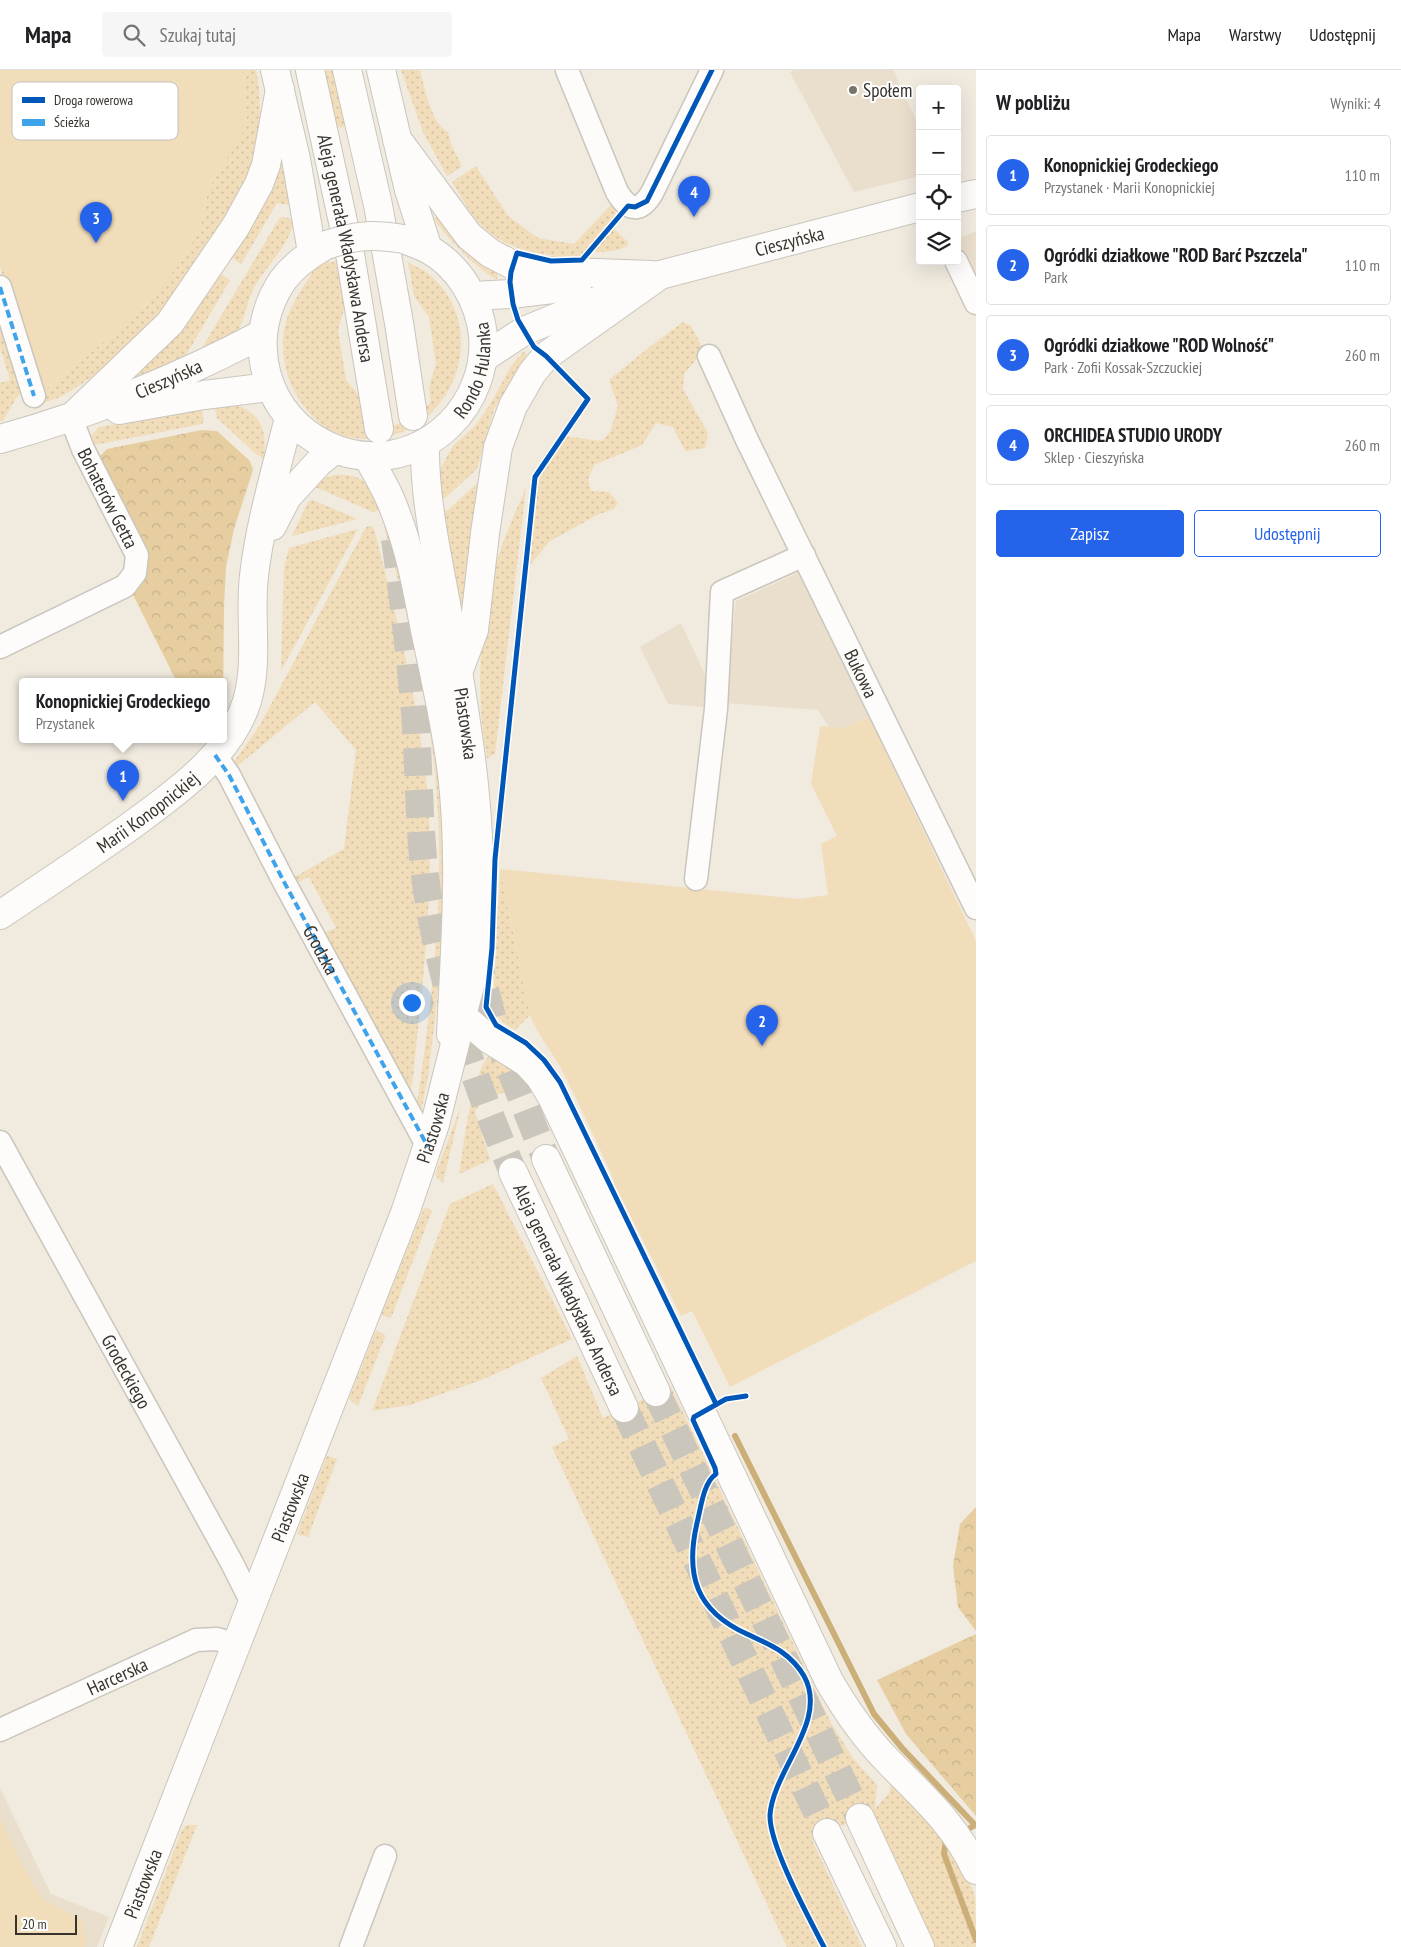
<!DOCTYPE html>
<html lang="pl">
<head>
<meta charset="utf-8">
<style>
	body { margin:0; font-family:"PT Sans Narrow",sans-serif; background:#f6f6f6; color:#202124 }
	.controls { position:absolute; right:15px; top:15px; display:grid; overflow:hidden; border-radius:5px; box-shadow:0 5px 20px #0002 }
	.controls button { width:45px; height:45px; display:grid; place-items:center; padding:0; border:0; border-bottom:1px solid #e0e0e0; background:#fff; color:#202124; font:25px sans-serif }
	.scale { position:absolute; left:15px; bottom:12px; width:62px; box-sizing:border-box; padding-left:5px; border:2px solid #38342d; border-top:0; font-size:14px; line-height:18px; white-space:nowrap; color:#38342d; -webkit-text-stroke:4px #fff; paint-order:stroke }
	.you { position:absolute; left:411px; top:932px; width:18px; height:18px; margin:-12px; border:4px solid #fff; border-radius:50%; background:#1a73e8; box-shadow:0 0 0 8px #1a73e833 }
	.badge { display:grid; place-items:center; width:32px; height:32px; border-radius:50%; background:#2563eb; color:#fff; font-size:16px; font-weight:700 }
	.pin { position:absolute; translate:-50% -41px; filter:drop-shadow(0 1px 2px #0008) }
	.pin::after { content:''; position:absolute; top:26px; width:18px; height:15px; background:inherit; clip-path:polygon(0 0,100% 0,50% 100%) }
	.popup { position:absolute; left:19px; top:608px; width:208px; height:65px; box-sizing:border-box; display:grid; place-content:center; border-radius:5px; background:#fff; filter:drop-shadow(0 1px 4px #0005); font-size:16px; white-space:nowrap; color:#757577 }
	.popup b { font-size:19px; color:#202124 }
	.popup::after { content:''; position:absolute; left:50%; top:100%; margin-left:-10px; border:10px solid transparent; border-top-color:#fff }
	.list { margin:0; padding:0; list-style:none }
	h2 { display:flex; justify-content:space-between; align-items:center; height:65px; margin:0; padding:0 20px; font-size:21px }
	h2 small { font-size:16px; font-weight:400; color:#757577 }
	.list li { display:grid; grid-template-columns:32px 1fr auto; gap:15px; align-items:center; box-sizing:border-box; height:80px; margin:0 10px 10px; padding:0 10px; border:1px solid #e0e0e0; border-radius:5px }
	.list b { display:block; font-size:19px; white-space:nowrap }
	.list p { margin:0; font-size:16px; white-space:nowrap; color:#757577 }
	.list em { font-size:16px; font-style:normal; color:#757577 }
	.actions { display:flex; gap:10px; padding:15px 20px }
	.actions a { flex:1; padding:11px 0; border:1px solid #2563eb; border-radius:5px; text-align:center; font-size:18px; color:#2563eb }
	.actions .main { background:#2563eb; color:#fff }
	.icon { flex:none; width:28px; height:28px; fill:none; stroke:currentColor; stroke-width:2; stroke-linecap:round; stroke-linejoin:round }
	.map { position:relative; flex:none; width:976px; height:1877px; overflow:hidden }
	header { display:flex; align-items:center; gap:30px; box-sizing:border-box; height:70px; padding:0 25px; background:#fff; border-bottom:1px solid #e0e0e0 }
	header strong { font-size:24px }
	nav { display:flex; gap:28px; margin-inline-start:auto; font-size:18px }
	.search { width:350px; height:45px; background:#f6f6f6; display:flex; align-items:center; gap:12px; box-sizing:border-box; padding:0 18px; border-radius:5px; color:#757577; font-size:19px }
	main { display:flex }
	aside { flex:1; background:#fff }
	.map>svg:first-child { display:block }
	.built { fill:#eadfcc }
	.grass { fill:url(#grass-dots) }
	.forest { fill:url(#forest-crowns) }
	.green { fill:#f1ddba }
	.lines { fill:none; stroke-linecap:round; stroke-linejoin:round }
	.stream { stroke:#ccaf78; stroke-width:6 }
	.secondary-tunnel { stroke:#cbc6bb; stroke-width:28; stroke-dasharray:28 14; stroke-linecap:butt }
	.minor-casing { stroke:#cac6bd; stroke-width:25 }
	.tertiary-casing { stroke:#cac6bd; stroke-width:30 }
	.secondary-casing { stroke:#cac6bd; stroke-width:30 }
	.minor { stroke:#fdfcfa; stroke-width:22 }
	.tertiary { stroke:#fdfcfa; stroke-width:28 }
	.secondary { stroke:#fdfcfa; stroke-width:28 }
	.secondary-bridge-casing { stroke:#cac6bd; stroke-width:30; stroke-linecap:butt }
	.secondary-bridge { stroke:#fdfcfa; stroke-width:28 }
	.quiet { stroke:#3fa3eb; stroke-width:4; stroke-dasharray:8 4; stroke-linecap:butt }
	.cycleway-casing { stroke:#fff; stroke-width:8 }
	.cycleway { stroke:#0057b8; stroke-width:5 }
	.poi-dot { fill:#78746b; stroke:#fff; stroke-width:2 }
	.labels { text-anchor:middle; stroke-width:4; stroke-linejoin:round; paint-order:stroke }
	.poi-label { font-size:19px; fill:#38342d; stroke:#fff; text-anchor:start }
	.street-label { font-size:19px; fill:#38342d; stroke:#fff }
	.key { fill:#fff; stroke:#c3c2c0; stroke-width:1 }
	.key-label { font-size:14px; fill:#38342d }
</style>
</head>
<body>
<header>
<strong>Mapa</strong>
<div class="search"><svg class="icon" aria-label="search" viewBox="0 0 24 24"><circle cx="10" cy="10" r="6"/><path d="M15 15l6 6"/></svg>Szukaj tutaj</div>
<nav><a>Mapa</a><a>Warstwy</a><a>Udostępnij</a></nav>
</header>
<main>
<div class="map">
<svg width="976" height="1877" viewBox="0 0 976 1877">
	<defs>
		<pattern id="grass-dots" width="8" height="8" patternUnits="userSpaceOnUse" patternTransform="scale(1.25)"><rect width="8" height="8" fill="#f1ddba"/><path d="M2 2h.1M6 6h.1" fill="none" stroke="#cfbea0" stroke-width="1.8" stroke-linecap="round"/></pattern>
		<pattern id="forest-crowns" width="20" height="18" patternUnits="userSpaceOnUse" patternTransform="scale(1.25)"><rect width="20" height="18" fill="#e7cea1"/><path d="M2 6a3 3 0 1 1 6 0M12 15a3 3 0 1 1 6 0" fill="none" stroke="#c7b28b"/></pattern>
	</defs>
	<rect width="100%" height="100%" fill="#f0eadf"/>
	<g class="built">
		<path d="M794,0H893L920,59V106L854,122L790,2Z"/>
		<path d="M976,161V214L957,175V169Z"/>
		<path d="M800,502L872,645L844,658L829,657L818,640L724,633L736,531Z"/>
		<path d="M681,553L708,611L705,637L668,634L640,577Z"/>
		<path d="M0,1718L51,1824L109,1847L97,1877H0Z"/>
	</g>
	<g class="grass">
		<path d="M243,0H256C263,34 261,71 249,104C238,132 219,158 202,182C190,201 178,221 164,238C141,268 111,294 80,315C69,322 56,331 43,332L0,196V188L42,322L133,248L150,230L180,193L201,158L208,120L247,55Z"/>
		<path d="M324,0H334L346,54L342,58L337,56Z"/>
		<path d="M401,0H420C424,17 432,55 448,62L451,74L462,96L447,106L423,62Z"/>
		<path d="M281,80L294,136L277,133L241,194L229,185Z"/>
		<path d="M476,96L508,146L538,168L574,174L612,134L617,146L580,187C542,187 500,180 475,148C466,137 460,124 452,112Z"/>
		<path d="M443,145L498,197L497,210C476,198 447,168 433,148Z"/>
		<path d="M282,147L294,149C289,179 264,196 252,222C246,234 245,252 236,262C230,269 209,278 199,283L279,149Z"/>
		<path d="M613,158L628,172V175C618,182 603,182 592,182Z"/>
		<path d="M329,189L330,193L336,191L345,235L338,260L346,310L361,328L365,361C393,359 409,351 431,332L429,317L436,294L429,247L414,226L408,192C417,198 422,198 431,206C494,262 451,368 368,369C344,369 323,360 308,341C292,323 283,300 283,275C283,247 294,232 308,209C311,206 313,199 316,196C319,193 325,191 329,189Z"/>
		<path d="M218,202L230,210L186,285L189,293L115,315Z"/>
		<path d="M0,249L22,322L16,328L3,351H0V313L10,310L0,277Z"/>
		<path d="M683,252L691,256L704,280L684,304L683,319L708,363L705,378L685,381L673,357L656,353L642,375L594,395L588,409L591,421L609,422L618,433L614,439L599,444L550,471L530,495L536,429L540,404L564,366L602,371L610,362L618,336L609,310L647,279Z"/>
		<path d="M524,281L527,285L494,339L477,399L445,428L438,429V404L445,390L453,376L476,355L491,333L511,296Z"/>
		<path d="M234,334C262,344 267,361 264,389L256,384L217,348L214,335Z"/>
		<path d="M201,338L204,350L202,354L89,376L92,365L99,357Z"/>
		<path d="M335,405C364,403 372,417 385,439L373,442L313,416L322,409Z"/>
		<path d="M483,408L463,566L441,441L448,440Z"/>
		<path d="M526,417L495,684L487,688C474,617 479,538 504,470C511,452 519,434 526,417Z"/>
		<path d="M313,430L357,449L292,466L308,432Z"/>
		<path d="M388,452L421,580L443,736L444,847L435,949L428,1006L422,1037L416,1038C422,1004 426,970 430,936C439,855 443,775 434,694C426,614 404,534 384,456Z"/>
		<path d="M371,456L374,459C398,552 423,647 429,744C433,832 422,919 413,1007L409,1027L323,863L336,858L309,807L296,813L293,808L344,779L356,680L315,632L236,697L234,692L260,655L366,457Z"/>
		<path d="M358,459L281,601L284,497L289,478Z"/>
		<path d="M500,799L530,945L515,960C503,953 495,948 493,933Z"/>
		<path d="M492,983L532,1010L481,1032L475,1042L490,1090L459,1104C464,1077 471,999 492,983Z"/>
		<path d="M461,1036L443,1113L435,1105Z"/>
		<path d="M493,1114L572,1269L484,1309L410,1335L372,1341L450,1134Z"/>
		<path d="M424,1138L430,1139L432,1141L391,1248L381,1245Z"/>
		<path d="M376,1260L385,1265V1267L358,1336L349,1329Z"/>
		<path d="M577,1286L603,1348L671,1317L831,1653L853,1688L877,1715L875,1739L889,1723L892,1711C920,1743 965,1785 975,1827C976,1842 976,1861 976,1877H935L869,1743L812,1770L862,1877H787L552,1377L569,1369L541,1308Z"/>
		<path d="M327,1386L337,1389L308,1467L297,1464Z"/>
		<path d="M186,1755H197L149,1877H137L181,1762Z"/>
	</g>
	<g class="forest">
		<path d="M202,360L217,361L250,391L253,400L234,459L226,497L224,535L223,634V612H177L129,517L140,508L102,394V389L100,386L107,379Z"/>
		<path d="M976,1437V1561L958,1537L953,1496L960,1454Z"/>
		<path d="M976,1564V1746L906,1664L877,1610Z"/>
	</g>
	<g class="green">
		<path d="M0,0H243L247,55L208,120L201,158L180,193L150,230L133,248L42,322L0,188Z"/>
		<path d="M869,647L976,871V1191L730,1317L692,1241L681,1246L615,1115L611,1103C594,1067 578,1030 559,995C549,978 537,963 530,945L500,799L799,829L828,825L821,774L837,766L811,714L820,656L844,658Z"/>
		<path d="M0,1748L15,1781L42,1829L82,1850L86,1871L85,1877H0Z"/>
	</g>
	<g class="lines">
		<g class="stream">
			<path d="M735,1366L874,1644L902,1678L975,1755L968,1759"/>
			<path d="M949,1773L945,1776L944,1784L976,1870"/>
		</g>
		<g class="secondary-tunnel">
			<path d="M395,469C403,527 410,585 415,642C420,708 418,774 430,839C446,930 477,1017 513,1102"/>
			<path d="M475,880L496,963L546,1089"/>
			<path d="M656,1322L860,1748"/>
			<path d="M624,1338L827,1763"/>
		</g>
		<defs>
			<g id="minor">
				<path d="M567,0L617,122C628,141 640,143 652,123L712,0"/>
				<path d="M956,191L976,233"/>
				<path d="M0,217L34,326"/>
				<path id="s1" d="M709,286L747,370L976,838"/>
				<path d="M0,577L125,516L135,503L137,485L83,379L71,348"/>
				<path d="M215,685L229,705L283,810L428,1077"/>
				<path d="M696,809L716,639L722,522L804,485"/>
				<path id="s2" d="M0,1072L232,1493L252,1533"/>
				<path id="s3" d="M0,1660L196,1570L217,1569L236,1575"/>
				<path d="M351,1877L385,1786"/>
			</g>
			<g id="tertiary">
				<path d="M119,340L204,325L270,317"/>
				<path id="s4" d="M0,369C90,344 179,308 262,264"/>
				<path d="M367,386C378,405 389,423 396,444C411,482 418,525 426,565C436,611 446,656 452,703C462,789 455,877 451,964"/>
				<path d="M272,456L287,427L319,392L334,380"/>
				<path id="s5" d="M0,845C42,817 84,789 125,760C170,727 230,687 247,631C259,591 249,547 254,506C260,453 276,400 289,348"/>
				<path id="s6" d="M118,1877L405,1143L435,1054L462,946"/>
			</g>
			<g id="secondary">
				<path d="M275,0L296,89L312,182"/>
				<path id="s7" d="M310,0L350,184L379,359"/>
				<path d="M347,0L378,135L399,253L413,346"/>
				<path d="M381,0L409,120L428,179"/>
				<path d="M397,69L469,166L490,183L513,195L541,201L651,205"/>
				<path d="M957,128L976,124"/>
				<path id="s8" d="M326,175C310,184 294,195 283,210C243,268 264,347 328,376C347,385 369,388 390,385C413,381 434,370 450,354C473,331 486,298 483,265C479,230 459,196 428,179C420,175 411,172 403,169"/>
				<path d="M472,226L511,224L577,216"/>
				<path id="s9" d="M483,288L524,261L660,205L920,137"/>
				<path d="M71,348L170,253L236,156L259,114L266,95L280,19"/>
				<path id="s10" d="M425,373C424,431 438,488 448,545C469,659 488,775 475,891C473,909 466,928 462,946L489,969L526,992L540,1007L552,1027L829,1611C846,1640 864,1667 888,1691C922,1726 955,1754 976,1800"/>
				<path d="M459,600L474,560L485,463L498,377L513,336L532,303L546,286L660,205"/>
				<path d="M546,1089L656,1322"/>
				<path id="s11" d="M513,1102L624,1338"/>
				<path d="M860,1748L920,1877"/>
				<path d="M827,1763L882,1877"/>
			</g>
		</defs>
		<use href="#minor" class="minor-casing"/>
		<use href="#tertiary" class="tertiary-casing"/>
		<use href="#secondary" class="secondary-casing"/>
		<use href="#minor" class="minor"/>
		<use href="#tertiary" class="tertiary"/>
		<use href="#secondary" class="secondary"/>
		<defs>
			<path id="secondary-bridge" d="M326,175C357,165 372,164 403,169"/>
		</defs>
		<use href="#secondary-bridge" class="secondary-bridge-casing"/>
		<use href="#secondary-bridge" class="secondary-bridge"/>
		<g class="quiet">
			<path d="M0,217L34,326"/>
			<path id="s12" d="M215,685L229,705L283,810L428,1077"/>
		</g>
		<defs>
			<g id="cycleway">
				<path d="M712,0L647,131L635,137L628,136L582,190L551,191L517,183L511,202L510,212L513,234L518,250L534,277L546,286L588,329L535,407L495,789L492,878L486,937L496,955L526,973L544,990L560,1012L716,1334"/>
				<path d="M746,1326L726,1329L694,1347L693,1350L715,1398L716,1404C703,1413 701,1438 697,1453C685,1505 696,1541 747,1564C770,1575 790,1582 804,1606C829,1651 773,1700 770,1745C769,1775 809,1848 824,1877"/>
			</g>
		</defs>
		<use href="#cycleway" class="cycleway-casing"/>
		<use href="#cycleway" class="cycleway"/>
	</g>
	<circle class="poi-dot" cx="853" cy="20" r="5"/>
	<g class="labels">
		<g class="poi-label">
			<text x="863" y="27">Społem</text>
		</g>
		<g class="street-label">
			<text dy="7" stroke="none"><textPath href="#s9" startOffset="330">Cieszyńska</textPath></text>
			<text dy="7" stroke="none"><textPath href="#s7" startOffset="182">Aleja generała Władysława Andersa</textPath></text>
			<text dy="7" stroke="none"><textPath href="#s8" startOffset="445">Rondo Hulanka</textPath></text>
			<text dy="7" stroke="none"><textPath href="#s4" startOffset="179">Cieszyńska</textPath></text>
			<text transform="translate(108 428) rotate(63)" y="7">Bohaterów Getta</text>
			<text dy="7" stroke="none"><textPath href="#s1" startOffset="352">Bukowa</textPath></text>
			<text dy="7" stroke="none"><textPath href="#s10" startOffset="284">Piastowska</textPath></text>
			<text dy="7" stroke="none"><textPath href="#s5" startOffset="180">Marii Konopnickiej</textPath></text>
			<text dy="7" stroke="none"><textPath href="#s12" startOffset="222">Grodzka</textPath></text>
			<text dy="7" stroke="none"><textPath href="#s6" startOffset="878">Piastowska</textPath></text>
			<text dy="7" stroke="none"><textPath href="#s11" startOffset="130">Aleja generała Władysława Andersa</textPath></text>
			<text dy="7" stroke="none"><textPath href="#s2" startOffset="262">Grodeckiego</textPath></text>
			<text dy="7" stroke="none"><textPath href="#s6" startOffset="472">Piastowska</textPath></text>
			<text dy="7" stroke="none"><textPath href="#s3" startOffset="129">Harcerska</textPath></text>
			<text dy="7" stroke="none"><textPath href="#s6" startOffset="68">Piastowska</textPath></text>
		</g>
	</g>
	<rect x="12" y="12" width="166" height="58" rx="8" class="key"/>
	<rect x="22" y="27" width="23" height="6" fill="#0057b8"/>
	<rect x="22" y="49" width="23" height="7" fill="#3fa3eb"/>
	<g class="key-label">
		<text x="54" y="35">Droga rowerowa</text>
		<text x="54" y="57">Ścieżka</text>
	</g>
</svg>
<div class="controls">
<button>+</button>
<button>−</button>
<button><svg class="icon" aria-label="locate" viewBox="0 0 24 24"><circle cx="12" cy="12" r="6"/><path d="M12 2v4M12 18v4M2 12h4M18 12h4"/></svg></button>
<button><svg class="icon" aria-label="layers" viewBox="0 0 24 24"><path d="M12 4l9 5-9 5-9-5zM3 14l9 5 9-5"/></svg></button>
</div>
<div class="scale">20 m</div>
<div class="you"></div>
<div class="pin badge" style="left:123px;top:731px">1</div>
<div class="popup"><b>Konopnickiej Grodeckiego</b>Przystanek</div>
<div class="pin badge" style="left:762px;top:976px">2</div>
<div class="pin badge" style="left:96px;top:173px">3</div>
<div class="pin badge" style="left:694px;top:147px">4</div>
</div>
<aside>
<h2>W pobliżu<small>Wyniki: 4</small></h2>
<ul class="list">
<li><span class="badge">1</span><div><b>Konopnickiej Grodeckiego</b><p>Przystanek · Marii Konopnickiej</p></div><em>110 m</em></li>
<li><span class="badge">2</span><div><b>Ogródki działkowe &quot;ROD Barć Pszczela&quot;</b><p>Park</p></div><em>110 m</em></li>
<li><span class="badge">3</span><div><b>Ogródki działkowe &quot;ROD Wolność&quot;</b><p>Park · Zofii Kossak-Szczuckiej</p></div><em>260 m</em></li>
<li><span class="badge">4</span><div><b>ORCHIDEA STUDIO URODY</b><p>Sklep · Cieszyńska</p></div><em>260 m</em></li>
</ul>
<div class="actions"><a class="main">Zapisz</a><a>Udostępnij</a></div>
</aside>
</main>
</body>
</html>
